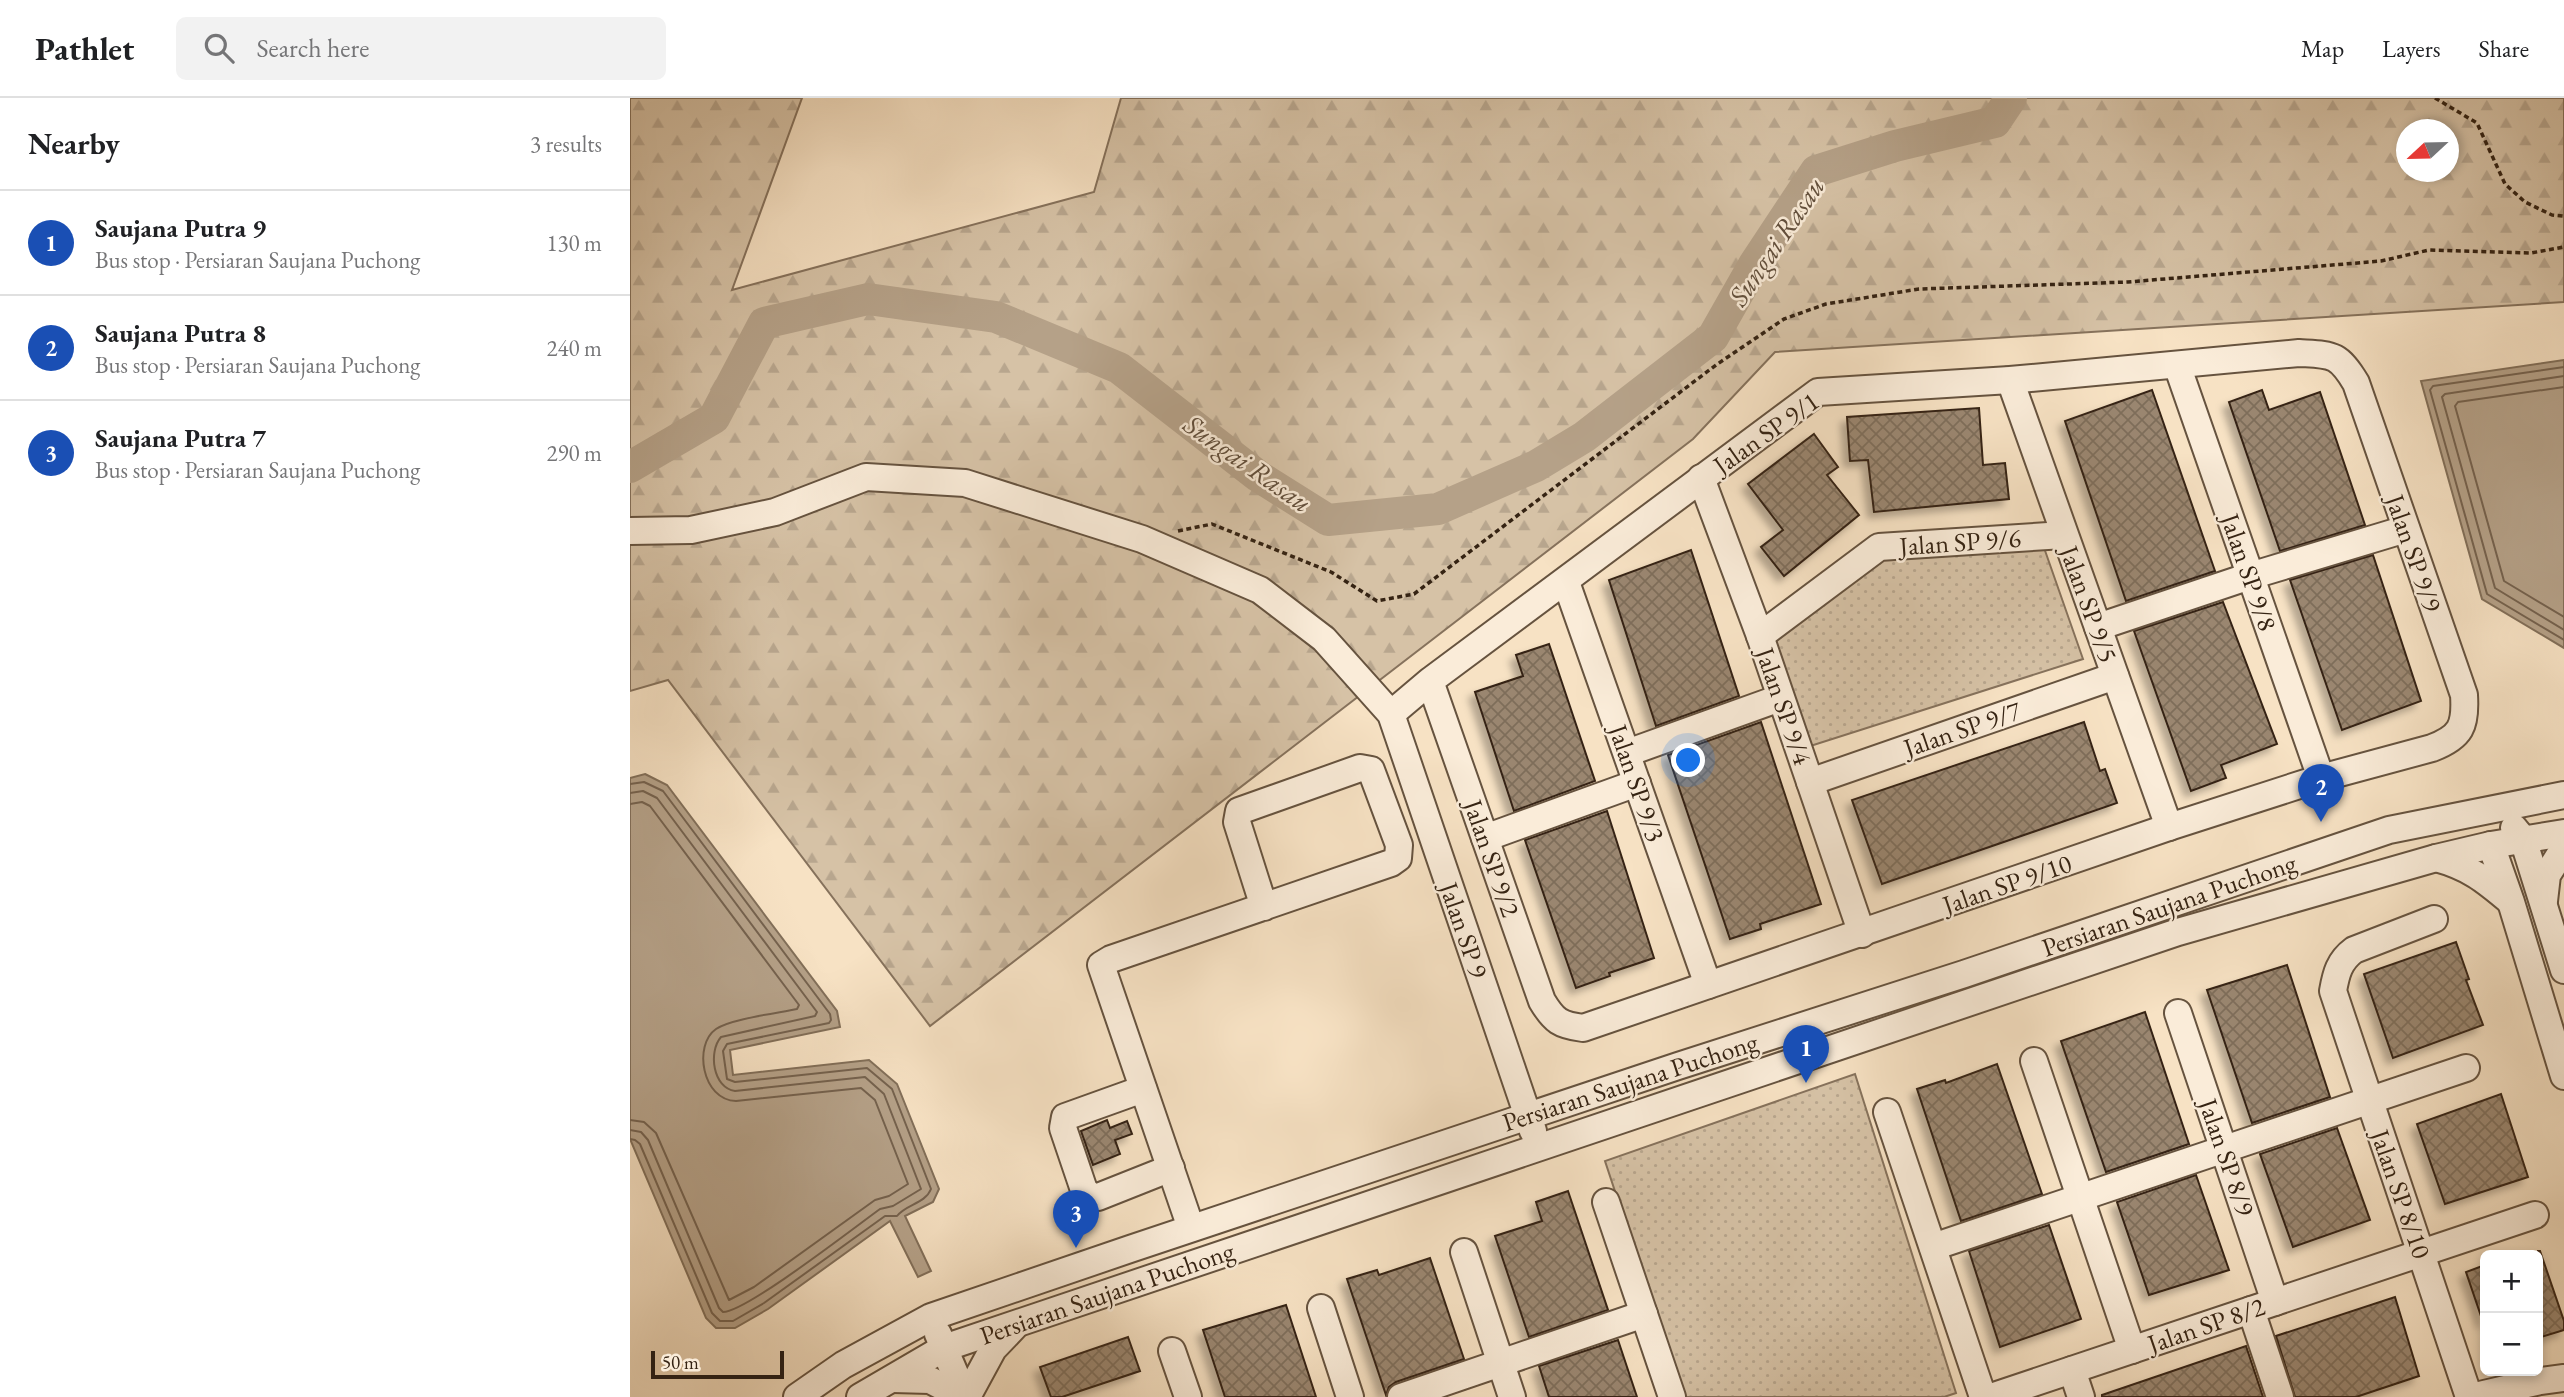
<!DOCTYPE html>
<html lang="en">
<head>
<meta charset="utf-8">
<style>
	body { margin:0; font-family:"EB Garamond",serif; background:#f2f2f2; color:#202124 }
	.controls { position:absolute; right:21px; bottom:21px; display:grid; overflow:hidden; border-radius:10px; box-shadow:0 4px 10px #0003 }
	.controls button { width:63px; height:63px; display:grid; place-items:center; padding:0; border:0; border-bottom:2px solid #e0e0e0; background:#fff; color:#202124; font:35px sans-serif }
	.compass { position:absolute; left:1766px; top:21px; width:63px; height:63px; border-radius:50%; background:#fff; box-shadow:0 4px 10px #0003; rotate:248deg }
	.scale { position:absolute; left:21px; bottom:18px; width:133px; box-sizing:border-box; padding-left:7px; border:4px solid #352313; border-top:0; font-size:19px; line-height:24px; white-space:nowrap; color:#352313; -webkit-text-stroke:5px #faecd9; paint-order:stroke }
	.you { position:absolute; left:1059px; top:663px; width:24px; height:24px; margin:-18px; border:5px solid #fff; border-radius:50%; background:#1a73e8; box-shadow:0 0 0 10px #1a73e833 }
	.badge { display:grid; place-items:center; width:46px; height:46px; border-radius:50%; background:#ea580c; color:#fff; font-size:23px; font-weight:700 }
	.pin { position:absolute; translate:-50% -58px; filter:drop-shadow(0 2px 4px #0008) }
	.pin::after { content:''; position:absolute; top:37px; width:24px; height:21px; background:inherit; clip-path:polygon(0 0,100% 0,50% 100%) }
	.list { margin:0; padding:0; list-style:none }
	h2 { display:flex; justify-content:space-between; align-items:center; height:91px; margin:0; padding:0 28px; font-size:30px }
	h2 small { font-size:23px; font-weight:400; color:#757577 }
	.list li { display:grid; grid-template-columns:46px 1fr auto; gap:21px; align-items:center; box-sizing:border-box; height:105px; padding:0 28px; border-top:2px solid #e0e0e0 }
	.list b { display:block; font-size:26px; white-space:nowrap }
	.list p { margin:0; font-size:23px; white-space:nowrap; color:#757577 }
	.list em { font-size:23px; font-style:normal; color:#757577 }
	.icon { flex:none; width:38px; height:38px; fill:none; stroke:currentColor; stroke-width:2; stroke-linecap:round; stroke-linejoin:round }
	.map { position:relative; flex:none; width:1934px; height:1299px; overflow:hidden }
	header { display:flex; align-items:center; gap:42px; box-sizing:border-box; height:98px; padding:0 35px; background:#fff; border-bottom:2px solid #e0e0e0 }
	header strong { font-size:33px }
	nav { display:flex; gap:38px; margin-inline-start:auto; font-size:24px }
	.search { width:490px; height:63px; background:#f2f2f2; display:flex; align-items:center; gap:18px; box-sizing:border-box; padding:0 24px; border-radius:10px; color:#757577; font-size:26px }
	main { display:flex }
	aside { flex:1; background:#fff }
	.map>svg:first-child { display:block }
	.grass { fill:url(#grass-dots); stroke:#86725c; stroke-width:2 }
	.forest { fill:url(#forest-firs); stroke:#86725c; stroke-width:2; fill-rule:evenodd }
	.water { fill:#b5a188; stroke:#826f59; stroke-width:2 }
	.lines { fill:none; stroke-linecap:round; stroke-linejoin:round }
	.shore { stroke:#75624e; stroke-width:2 }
	.river { stroke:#b5a188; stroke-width:32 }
	.building { fill:url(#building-cross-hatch); stroke:#352313; stroke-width:2; filter:url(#shadow) }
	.minor-casing { stroke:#66533f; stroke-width:30 }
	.path { stroke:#352313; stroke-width:3.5; stroke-dasharray:5 3.5; stroke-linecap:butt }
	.minor { stroke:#faecd9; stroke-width:26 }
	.labels { text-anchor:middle; stroke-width:5; stroke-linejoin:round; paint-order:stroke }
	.street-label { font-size:26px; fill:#352313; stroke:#faecd9 }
	.water-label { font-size:28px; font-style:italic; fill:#624f3c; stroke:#faecd9 }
</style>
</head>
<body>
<header>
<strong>Pathlet</strong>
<div class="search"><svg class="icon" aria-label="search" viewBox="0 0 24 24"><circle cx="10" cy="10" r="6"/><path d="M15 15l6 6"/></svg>Search here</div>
<nav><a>Map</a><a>Layers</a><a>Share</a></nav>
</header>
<main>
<aside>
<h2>Nearby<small>3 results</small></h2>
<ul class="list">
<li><span class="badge" style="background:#1a4fb4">1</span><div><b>Saujana Putra 9</b><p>Bus stop · Persiaran Saujana Puchong</p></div><em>130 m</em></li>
<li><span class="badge" style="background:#1a4fb4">2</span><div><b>Saujana Putra 8</b><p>Bus stop · Persiaran Saujana Puchong</p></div><em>240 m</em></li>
<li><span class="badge" style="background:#1a4fb4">3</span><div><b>Saujana Putra 7</b><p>Bus stop · Persiaran Saujana Puchong</p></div><em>290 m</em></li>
</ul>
</aside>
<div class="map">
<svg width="1934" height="1299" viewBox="0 0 1934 1299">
	<defs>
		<pattern id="grass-dots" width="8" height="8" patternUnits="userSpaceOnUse" patternTransform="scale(1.75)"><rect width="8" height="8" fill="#d6c2a6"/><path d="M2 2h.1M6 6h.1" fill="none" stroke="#b8a68e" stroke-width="1.8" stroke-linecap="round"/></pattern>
		<pattern id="forest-firs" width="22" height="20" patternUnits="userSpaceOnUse" patternTransform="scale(1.75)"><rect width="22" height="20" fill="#d6c2a6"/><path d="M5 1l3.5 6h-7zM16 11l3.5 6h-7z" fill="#b8a68e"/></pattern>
		<pattern id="building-cross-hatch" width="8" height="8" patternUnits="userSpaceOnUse" patternTransform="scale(1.75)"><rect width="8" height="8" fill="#9a866f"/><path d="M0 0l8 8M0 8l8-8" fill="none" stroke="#7e6d5a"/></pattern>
		<filter id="shadow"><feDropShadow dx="-6" dy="6" stdDeviation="3.5" flood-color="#0004"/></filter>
	</defs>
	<rect width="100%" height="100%" fill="#f7e2c4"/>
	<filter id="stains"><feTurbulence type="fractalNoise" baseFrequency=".00286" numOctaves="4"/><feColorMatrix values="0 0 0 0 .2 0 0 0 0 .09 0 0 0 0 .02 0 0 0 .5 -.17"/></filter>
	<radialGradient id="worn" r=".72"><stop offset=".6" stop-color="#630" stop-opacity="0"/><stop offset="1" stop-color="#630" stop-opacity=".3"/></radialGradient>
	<g class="grass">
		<path d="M1412,444L1453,561L1171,651L1134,540L1244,457Z"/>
		<path d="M1225,976L1326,1295L1314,1299H1053L975,1063Z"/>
	</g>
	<path class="forest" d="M0,0H172L102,192L464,94L491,0H1934V204L1145,254L1063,341L300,928L38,582L0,593ZM1776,32H1818V74H1776Z"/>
	<g class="water">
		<path d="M1934,262V550L1852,501L1791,283Z"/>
		<path d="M15,676L37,687L207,913L210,929L100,952L103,977L239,962L267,986L309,1091L303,1104L275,1118L301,1173L288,1179L260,1123L138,1211L105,1230H86L76,1220L0,1041V680Z"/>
	</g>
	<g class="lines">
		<g class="shore">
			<path d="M1934,269L1803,288L1800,292L1857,496L1934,542"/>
			<path d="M1934,278L1815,296L1812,299L1865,490L1934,532"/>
			<path d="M1934,289L1828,304L1825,308L1874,483L1934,519"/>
			<path d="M0,686L14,684L33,693L200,916L201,922L199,925L97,946L93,953L97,981L105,984L237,970L262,991L301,1091C295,1106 276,1106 267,1118H255L134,1205L103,1223H90L82,1215L10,1046L5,1042L0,1041"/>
			<path d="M0,695L13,693L27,700L187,914L185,918L91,939C78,954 83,990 105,993L235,979L254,996L291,1091L263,1108L250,1111C225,1129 116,1214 93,1214L89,1210L18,1042L11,1034L0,1032"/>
			<path d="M0,706L12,704L20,708L169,907L167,911C148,915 100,921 86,931C63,947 72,1002 106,1003L231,990L245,1002L278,1086L259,1098L245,1102L124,1189L99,1202L26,1035L14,1024L0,1022"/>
		</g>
		<path class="river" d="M0,369L84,320L134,225L238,201L366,219L489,270L628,378L698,422L808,411L906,368L954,339L1083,239L1125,165L1186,73L1265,48L1365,24L1381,0"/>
	</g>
	<g class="building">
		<path d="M1522,292L1585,473L1496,503L1435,323Z"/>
		<path d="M1632,292L1639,312L1690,294L1735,427L1650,453L1599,304Z"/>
		<path d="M1349,310L1353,367L1375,365L1379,401L1244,414L1238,362L1220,363L1217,319Z"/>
		<path d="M1184,336L1208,369L1197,377L1229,417L1154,478L1131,449L1153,432L1118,386Z"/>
		<path d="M1061,452L1109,598L1026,628L979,482Z"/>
		<path d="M1743,457L1791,603L1712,632L1660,482Z"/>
		<path d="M1593,504L1647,646L1591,667L1596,680L1561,693L1504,533Z"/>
		<path d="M919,546L965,683L884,713L845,594L893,578L886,557Z"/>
		<path d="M1131,624L1191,806L1130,826L1131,831L1100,841L1038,657Z"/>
		<path d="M1454,624L1470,673L1475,671L1487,705L1252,786L1222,702Z"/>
		<path d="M977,713L1024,860L979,875L980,878L946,890L895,742Z"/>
		<path d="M1826,844L1839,881L1836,882L1853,927L1763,960L1734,876Z"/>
		<path d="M1657,867L1700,999L1622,1025L1577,892Z"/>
		<path d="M1515,914L1559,1046L1476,1074L1431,943Z"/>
		<path d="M1367,966L1412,1096L1331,1123L1287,991L1315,982L1316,985Z"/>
		<path d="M1871,996L1898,1079L1815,1106L1787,1026Z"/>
		<path d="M477,1022L480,1030L497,1023L502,1036L485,1042L490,1056L463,1067L451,1033Z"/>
		<path d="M1707,1030L1740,1122L1663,1149L1630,1056Z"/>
		<path d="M1566,1077L1599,1172L1519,1197L1487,1104Z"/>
		<path d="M938,1093L978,1212L899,1239L865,1138L912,1123L906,1104Z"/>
		<path d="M1419,1127L1451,1221L1370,1249L1339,1153Z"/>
		<path d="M1908,1153H1910L1934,1223V1232L1908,1240Z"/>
		<path d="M800,1160L834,1261L766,1284L759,1289L756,1297L717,1181L747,1172L749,1177Z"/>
		<path d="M1855,1167V1224H1853L1836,1174Z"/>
		<path d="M1765,1199L1789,1278L1726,1299H1665L1646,1238Z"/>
		<path d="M656,1207L686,1299H595L573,1232Z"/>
		<path d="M498,1239L510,1273L432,1299H421L410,1269Z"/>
		<path d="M988,1242L1007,1299H919L909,1268Z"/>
		<path d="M1616,1248L1633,1299H1472V1297Z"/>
	</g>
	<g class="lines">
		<defs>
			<g id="minor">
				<path d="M1547,267L1691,680"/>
				<path d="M1380,282L1539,729"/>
				<path d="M1071,380L1130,538L1232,836"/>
				<path d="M0,433L61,432L145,414L236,379L335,385L512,441L630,492L694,541L761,616L903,1033"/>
				<path d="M936,484L1078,887"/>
				<path d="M1468,529L1620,478L1776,431"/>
				<path d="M1130,538L1249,449L1434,437"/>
				<path d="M761,616L800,583L1188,294L1380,282L1669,255C1702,257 1708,255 1726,285L1834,597C1836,628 1831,639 1802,650L1691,680L1539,729L953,930C930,927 924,923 912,903L800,583"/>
				<path d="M997,655L1150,600"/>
				<path d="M1180,684L1485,578"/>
				<path d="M1884,730L1893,741L1934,872"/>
				<path d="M855,740L1007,685"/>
				<path d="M1861,747L1881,804L1934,978"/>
				<path d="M1806,760C1839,769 1854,781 1880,803"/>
				<path d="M1914,803L1917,777L1934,750"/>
				<path d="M1804,821L1724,852C1709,863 1706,876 1703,893L1839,1299"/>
				<path d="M1548,915L1645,1204"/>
				<path d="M1404,963L1502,1252"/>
				<path d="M513,991L435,1019L433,1030L454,1092L462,1099H468L541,1070"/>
				<path d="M1257,1014L1353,1299"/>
				<path d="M976,1104L1042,1299"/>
				<path d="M561,1130L471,867L481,861L761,765L768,760L769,747L741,672L730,670L609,713L607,724L634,809"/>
				<path d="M1303,1149L1836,970"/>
				<path d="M834,1154L882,1299"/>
				<path d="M691,1210L720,1299"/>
				<path d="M1621,1212L1650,1299"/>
				<path d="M308,1236L335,1299"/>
				<path d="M542,1253L558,1299"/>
				<path d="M1442,1272L1451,1299"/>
				<path d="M263,1281L300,1282L333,1299"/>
				<path d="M167,1299L213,1267L301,1219L500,1151L1048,968L1334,876L1759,732L1934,697"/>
				<path d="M230,1299L314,1250L1548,834L1806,760L1861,747L1934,735"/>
				<path d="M337,1299L363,1251L384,1229"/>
				<path d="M771,1299L1014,1216"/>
				<path d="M1361,1299L1905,1117"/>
				<path d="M1841,1299L1910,1283L1934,1280"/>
			</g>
		</defs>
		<use href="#minor" class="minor-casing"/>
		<g class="path">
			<path d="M1805,0L1847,25L1875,86L1895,104L1922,117L1934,118"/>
			<path d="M548,433L582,426L701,474L747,503L784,496L1086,267L1154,221L1196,206L1289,191L1498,184L1751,163L1799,152L1901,155L1934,149"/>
		</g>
		<use href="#minor" class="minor"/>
	</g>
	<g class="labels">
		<g class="street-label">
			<text transform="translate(1136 335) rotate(-35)" y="9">Jalan SP 9/1</text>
			<text transform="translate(1330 444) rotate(-4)" y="9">Jalan SP 9/6</text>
			<text transform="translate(1784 455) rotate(71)" y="9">Jalan SP 9/9</text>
			<text transform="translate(1619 474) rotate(71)" y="9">Jalan SP 9/8</text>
			<text transform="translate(1459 506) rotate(70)" y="9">Jalan SP 9/5</text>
			<text transform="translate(1154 608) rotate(71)" y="9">Jalan SP 9/4</text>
			<text transform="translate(1332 631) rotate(-19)" y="9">Jalan SP 9/7</text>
			<text transform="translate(1007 685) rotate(71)" y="9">Jalan SP 9/3</text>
			<text transform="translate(862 760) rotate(71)" y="9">Jalan SP 9/2</text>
			<text transform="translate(1377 786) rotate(-19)" y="9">Jalan SP 9/10</text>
			<text transform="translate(1539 807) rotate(-19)" y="9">Persiaran Saujana Puchong</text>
			<text transform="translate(834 832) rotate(71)" y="9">Jalan SP 9</text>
			<text transform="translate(1000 984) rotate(-18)" y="9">Persiaran Saujana Puchong</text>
			<text transform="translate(1597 1059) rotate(71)" y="9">Jalan SP 8/9</text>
			<text transform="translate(1771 1096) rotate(71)" y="9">Jalan SP 8/10</text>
			<text transform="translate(477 1195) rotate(-19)" y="9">Persiaran Saujana Puchong</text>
			<text transform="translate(1576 1227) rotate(-19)" y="9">Jalan SP 8/2</text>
		</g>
		<g class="water-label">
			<text transform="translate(1146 143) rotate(-56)" y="10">Sungai Rasau</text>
			<text transform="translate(618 365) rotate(35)" y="10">Sungai Rasau</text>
		</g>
	</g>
	<rect width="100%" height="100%" filter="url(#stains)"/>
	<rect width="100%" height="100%" fill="url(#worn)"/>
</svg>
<div class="controls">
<button>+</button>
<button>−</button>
</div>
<svg class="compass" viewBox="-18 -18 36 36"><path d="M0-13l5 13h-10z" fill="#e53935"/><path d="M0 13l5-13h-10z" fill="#757577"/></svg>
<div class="scale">50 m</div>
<div class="you"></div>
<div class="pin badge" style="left:1176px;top:985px;background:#1a4fb4">1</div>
<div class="pin badge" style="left:1691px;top:724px;background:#1a4fb4">2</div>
<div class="pin badge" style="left:446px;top:1150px;background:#1a4fb4">3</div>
</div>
</main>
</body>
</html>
